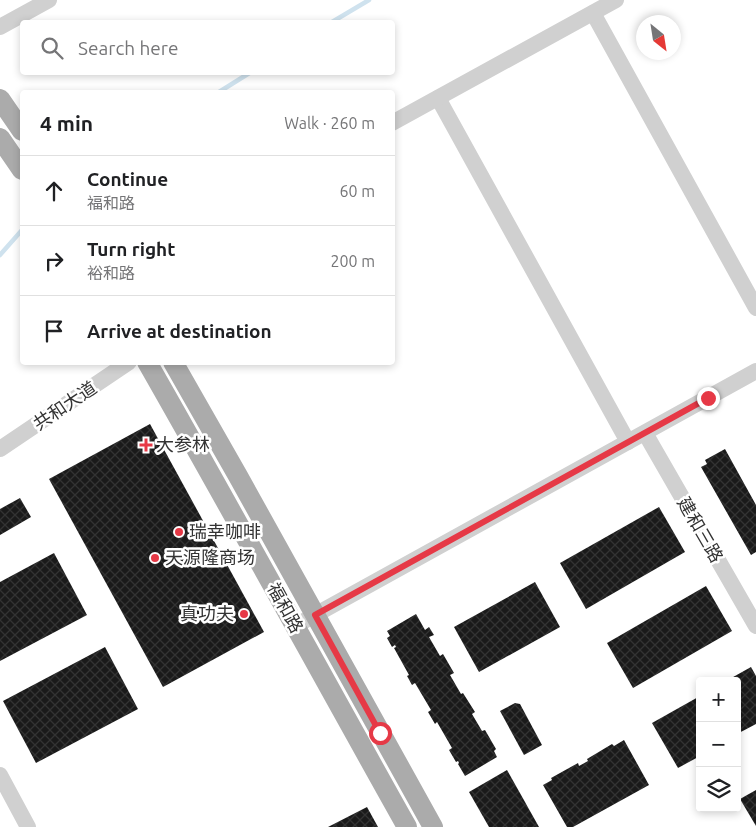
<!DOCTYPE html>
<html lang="en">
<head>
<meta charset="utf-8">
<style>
	body { margin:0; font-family:Ubuntu,"Noto Sans SC",sans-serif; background:#f6f6f6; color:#202124 }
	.controls { position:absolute; right:15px; bottom:15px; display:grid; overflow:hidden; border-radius:5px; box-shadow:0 2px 8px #0003 }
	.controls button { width:45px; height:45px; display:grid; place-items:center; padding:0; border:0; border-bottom:1px solid #e0e0e0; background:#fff; color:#202124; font:25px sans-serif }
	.compass { position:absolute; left:636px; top:15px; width:45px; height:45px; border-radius:50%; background:#fff; box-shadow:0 2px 8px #0003; rotate:150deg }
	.stop { position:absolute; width:15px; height:15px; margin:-11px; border:4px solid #e63946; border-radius:50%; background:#fff }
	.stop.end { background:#e63946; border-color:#fff; box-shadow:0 1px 5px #0008 }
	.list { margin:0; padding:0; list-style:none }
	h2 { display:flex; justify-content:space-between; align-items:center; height:65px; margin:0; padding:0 20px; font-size:21px }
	h2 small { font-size:16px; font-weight:400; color:#757577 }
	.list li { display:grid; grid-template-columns:32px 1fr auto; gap:15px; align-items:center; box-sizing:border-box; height:70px; padding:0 20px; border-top:1px solid #e0e0e0 }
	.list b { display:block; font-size:19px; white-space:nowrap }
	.list p { margin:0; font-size:16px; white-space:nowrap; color:#757577 }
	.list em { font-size:16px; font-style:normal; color:#757577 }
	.icon { flex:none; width:28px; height:28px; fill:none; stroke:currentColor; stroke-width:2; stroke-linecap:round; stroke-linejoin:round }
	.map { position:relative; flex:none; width:756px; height:827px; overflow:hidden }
	.search { position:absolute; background:#fff; box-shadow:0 2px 8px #0003; left:20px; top:20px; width:375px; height:55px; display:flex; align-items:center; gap:12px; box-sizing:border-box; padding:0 18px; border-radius:5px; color:#757577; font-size:19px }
	.panel { position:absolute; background:#fff; box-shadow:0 2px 8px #0003; left:20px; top:90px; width:375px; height:275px; border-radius:5px }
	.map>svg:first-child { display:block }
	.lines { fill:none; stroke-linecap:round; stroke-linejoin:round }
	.stream { stroke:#cfe2ee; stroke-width:4.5 }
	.building { fill:url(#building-cross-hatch) }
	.minor { stroke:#d0d0d0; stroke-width:16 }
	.major { stroke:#ababab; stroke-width:20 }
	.route { stroke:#e63946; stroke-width:6 }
	.poi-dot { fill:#e63946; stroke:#fff; stroke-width:2 }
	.labels { text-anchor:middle; stroke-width:5; stroke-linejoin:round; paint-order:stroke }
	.street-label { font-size:18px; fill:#333; stroke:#fff }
	.poi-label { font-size:18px; fill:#333; stroke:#fff; text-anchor:start }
</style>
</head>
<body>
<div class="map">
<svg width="756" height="827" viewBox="0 0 756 827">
	<defs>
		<pattern id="building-cross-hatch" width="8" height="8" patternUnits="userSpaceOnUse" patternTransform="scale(1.25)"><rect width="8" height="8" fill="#1a1a1a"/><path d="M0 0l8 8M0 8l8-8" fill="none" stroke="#333"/></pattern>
	</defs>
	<rect width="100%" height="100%" fill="#fff"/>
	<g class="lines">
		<g class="stream">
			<path d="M332,22L369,0"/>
			<path d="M219,92L251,72"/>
			<path d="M0,255L22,230"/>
		</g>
	</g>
	<g class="building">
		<path d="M150,424L264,632L163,687L49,479Z"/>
		<path d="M725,449L756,505V552L751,555L701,467L707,464L705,460Z"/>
		<path d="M20,498L31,517L0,535V509Z"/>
		<path d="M659,507L685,552L586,609L560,563Z"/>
		<path d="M54,553L87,615L0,661V582Z"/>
		<path d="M535,582L560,627L479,672L454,627Z"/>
		<path d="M706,586L732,631L633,688L607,643Z"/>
		<path d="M416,614L425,630L429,627L434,635L429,637L440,656L443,654L454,673L450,675L461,694L463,693L475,712L472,714L482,731L485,730L496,749L494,751L497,757L465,776L458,764L459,763L458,761L456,762L449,750L452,748L437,722L435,724L428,712L431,710L415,683L412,685L407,676L409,675L394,648L396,647L395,645L392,647L387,638L390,636L387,631Z"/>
		<path d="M105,647L138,709L36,763L3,701Z"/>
		<path d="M751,667L756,676V724L737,734V681H726Z"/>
		<path d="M700,696V756L678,768L652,723Z"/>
		<path d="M515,703L520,704L542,745L524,755L500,711Z"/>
		<path d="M624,740L649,785L573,827H567L543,785L552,780L551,778L578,763L579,766L588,761L587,759L612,744L614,746Z"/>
		<path d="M507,770L539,827H489L469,792Z"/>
		<path d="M756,790V826L740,799Z"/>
		<path d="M367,807L378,827H328Z"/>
	</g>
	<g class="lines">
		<g class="minor">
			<path d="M593,13L756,308"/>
			<path d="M0,27L49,0"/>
			<path d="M438,98L628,442"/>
			<path d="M392,123L616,0"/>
			<path d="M645,433L756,626"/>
			<path d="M0,449L129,362"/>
			<path d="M295,626L756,371"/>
			<path d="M0,775L28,827"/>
		</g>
		<g class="major">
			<path d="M0,99L22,131"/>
			<path d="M0,138L22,170"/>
			<path d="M147,362C235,516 320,672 407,827"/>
			<path d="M173,362L238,476L433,827"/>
		</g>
	</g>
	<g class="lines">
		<path class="route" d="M380,733L315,615L708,398"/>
	</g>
	<g class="poi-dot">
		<path d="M143.5 437.5h5v5h5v5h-5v5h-5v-5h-5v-5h5z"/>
		<circle cx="179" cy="532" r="5"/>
		<circle cx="155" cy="558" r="5"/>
		<circle cx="244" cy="614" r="5"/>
	</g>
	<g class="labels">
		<g class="street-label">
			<text transform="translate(65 406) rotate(-34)" y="6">共和大道</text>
			<text transform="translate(700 530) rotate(60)" y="6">建和三路</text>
			<text transform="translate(285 608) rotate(61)" y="6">福和路</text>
		</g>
		<g class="poi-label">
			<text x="156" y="451">大参林</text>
			<text x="189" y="538">瑞幸咖啡</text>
			<text x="165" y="564">天源隆商场</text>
			<text x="234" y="620" text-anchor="end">真功夫</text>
		</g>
	</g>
</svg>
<div class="controls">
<button>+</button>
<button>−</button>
<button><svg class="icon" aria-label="layers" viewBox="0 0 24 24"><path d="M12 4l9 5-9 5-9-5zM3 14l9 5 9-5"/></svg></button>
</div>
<svg class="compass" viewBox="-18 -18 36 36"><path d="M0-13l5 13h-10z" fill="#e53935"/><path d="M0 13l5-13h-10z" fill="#757577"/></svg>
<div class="stop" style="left:380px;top:733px"></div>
<div class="stop end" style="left:708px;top:398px"></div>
<div class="search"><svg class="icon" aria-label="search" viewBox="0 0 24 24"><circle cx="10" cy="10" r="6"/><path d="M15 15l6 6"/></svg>Search here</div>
<section class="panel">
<h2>4 min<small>Walk · 260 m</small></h2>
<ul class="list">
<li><svg class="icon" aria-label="ahead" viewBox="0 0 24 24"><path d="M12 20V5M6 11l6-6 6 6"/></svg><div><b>Continue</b><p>福和路</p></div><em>60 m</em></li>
<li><svg class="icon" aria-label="right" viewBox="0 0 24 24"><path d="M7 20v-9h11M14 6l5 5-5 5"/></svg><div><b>Turn right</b><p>裕和路</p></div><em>200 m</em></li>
<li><svg class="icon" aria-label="arrive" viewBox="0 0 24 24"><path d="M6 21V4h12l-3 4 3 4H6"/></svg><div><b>Arrive at destination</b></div></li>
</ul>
</section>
</div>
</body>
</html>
